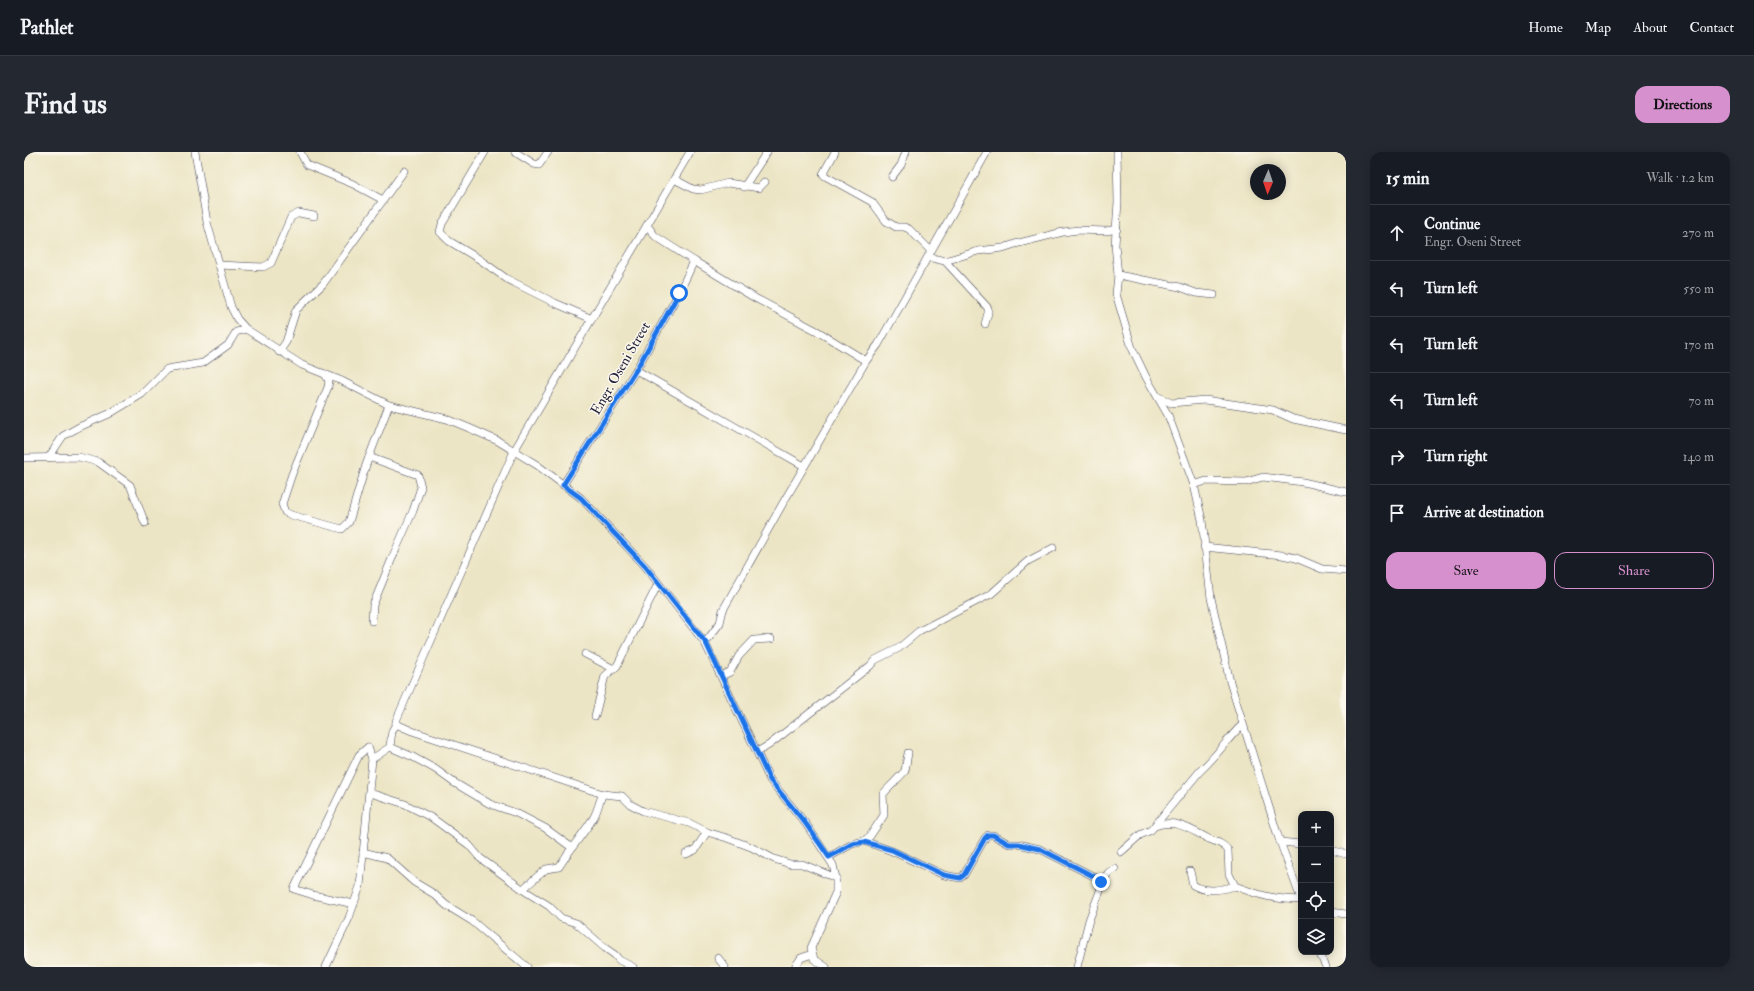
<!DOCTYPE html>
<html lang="en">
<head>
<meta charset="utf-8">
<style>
	body { margin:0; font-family:"IM FELL Double Pica",serif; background:#242831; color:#f1f3f6 }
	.controls { position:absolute; right:12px; bottom:12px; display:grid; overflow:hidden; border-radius:8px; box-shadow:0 2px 10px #0003 }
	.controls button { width:36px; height:36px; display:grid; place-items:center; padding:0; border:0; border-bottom:1px solid #363941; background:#171b24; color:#f1f3f6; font:20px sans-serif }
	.compass { position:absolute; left:1226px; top:12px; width:36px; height:36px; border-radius:50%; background:#171b24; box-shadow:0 2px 10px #0003; rotate:182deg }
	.stop { position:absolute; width:12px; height:12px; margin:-9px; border:3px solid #1a73e8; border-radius:50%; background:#fff }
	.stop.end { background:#1a73e8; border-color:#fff; box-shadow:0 1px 4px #0008 }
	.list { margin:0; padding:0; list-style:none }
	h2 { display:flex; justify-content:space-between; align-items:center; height:52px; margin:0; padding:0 16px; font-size:17px }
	h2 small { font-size:13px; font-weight:400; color:#9ea1a6 }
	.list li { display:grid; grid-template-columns:26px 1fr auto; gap:12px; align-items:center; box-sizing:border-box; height:56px; padding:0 16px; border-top:1px solid #363941 }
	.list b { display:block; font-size:15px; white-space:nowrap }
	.list p { margin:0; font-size:13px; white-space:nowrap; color:#9ea1a6 }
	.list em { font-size:13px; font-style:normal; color:#9ea1a6 }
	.actions { display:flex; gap:8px; padding:12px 16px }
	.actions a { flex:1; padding:9px 0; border:1px solid #d690ce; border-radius:12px; text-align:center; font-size:14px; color:#d690ce }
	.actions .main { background:#d690ce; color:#111 }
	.icon { flex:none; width:22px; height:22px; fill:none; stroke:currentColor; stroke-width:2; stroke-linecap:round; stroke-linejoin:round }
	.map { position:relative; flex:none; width:1322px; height:815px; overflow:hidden; border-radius:12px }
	header { display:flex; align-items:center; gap:24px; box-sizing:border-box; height:56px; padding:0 20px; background:#171b24; border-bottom:1px solid #363941 }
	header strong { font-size:19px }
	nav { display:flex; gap:22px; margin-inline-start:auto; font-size:14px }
	.intro { display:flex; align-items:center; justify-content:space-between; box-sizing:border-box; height:96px; padding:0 24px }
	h1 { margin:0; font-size:28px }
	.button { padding:10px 18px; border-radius:12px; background:#d690ce; color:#111; font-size:14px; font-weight:700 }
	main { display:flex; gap:24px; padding:0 24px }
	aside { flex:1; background:#171b24; border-radius:12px; box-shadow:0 2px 10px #0003 }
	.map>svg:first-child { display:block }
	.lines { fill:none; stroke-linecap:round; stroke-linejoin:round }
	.minor-casing { stroke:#403f50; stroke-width:8 }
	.minor { stroke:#fff; stroke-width:7 }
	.route { stroke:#1a73e8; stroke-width:5 }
	.labels { text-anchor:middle; stroke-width:3; stroke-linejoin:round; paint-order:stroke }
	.street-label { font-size:14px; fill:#22223b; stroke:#fbf7ec }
</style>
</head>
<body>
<header>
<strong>Pathlet</strong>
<nav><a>Home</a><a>Map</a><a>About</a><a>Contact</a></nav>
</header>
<div class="intro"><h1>Find us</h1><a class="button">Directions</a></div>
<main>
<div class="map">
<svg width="1322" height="815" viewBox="0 0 1322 815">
	<rect width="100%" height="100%" fill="#fbf7ec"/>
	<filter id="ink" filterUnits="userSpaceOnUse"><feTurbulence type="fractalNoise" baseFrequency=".025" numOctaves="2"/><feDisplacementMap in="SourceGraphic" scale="8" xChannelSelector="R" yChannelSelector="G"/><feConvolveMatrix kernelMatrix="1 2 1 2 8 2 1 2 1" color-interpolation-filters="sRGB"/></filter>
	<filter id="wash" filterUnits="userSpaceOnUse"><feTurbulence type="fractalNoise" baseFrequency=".012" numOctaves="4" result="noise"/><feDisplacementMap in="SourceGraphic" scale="16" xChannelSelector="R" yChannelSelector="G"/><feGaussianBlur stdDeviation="0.9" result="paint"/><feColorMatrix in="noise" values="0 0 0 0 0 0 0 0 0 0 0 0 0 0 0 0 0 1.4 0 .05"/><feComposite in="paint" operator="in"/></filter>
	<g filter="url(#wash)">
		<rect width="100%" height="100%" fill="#ece5c5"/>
	</g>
	<g filter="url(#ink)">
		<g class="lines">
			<defs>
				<g id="minor">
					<path d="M171,0L183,70L207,155L213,167L222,177L278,213L318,229L365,253L423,267L445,276L474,289L513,313L557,346L621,414L681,491L746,628L782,672L809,713L812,726V740L787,796L790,807L802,815"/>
					<path d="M276,0L283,13L329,32L359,48"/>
					<path d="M461,0L418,72L416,80L425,89L455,107L483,127L531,151L568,167"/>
					<path d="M491,0L510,12L515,13L524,0"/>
					<path d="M811,0L799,22L801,24L848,50L862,69L872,75H880L885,77L907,99"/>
					<path d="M1093,0L1094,50L1091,93L1094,123L1092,142L1108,196L1122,225L1144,263L1170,333L1178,368L1187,446L1206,530L1254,684L1277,747"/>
					<path d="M868,25L877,13L882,0"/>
					<path d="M650,27L669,37L677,38L704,31L735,36L741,30"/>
					<path d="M720,35L743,0"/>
					<path d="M623,73L631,84L670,109L731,146L793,179L842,209"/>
					<path d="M904,105L921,109L964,156V161L961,172"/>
					<path d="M921,109L954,99L979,96L991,92L1039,80L1054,78L1082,79L1093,77"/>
					<path d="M195,113L239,115L247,111L267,65L275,61L290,64"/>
					<path d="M1094,123L1156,135L1172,141L1190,143"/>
					<path d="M255,200L262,190L272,158L299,132L380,19"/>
					<path d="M612,218L780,314"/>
					<path d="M301,222L305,229L304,235L268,322L258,352L261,360L267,363L318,377L325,370L342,313L365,253"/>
					<path d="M1135,245L1147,251L1181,248L1249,258L1269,267L1322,278"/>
					<path d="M25,305L39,284L55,275L85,262L118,242L143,217L179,211L204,193L212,180L222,177"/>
					<path d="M345,305L394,323L397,335L389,359L369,404L349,453L348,469"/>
					<path d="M0,306L55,305L74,310L106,333L121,371"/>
					<path d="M539,333L612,218L655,141L670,109"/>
					<path d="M1170,333L1182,329L1222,330L1239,325L1279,330L1322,340"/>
					<path d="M1180,395L1258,403L1272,406L1298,417L1322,419"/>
					<path d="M681,491L696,471L699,458L759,351L842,209L854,193L963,0"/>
					<path d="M561,502L590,517"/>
					<path d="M697,524L706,520L715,504L730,488L747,487"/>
					<path d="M571,564L581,524L593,514L634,432"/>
					<path d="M372,572L388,579L579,642L598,644L606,652L619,659L665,671L683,680L703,686L727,695L750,707L766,712H778L812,726"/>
					<path d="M733,600L745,593L846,514L851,508L875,496L895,479L967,442L1004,409L1029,396"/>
					<path d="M346,641L381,652L408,666L445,693L456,706L501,739L525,754L537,766L552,771L581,796L591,803L595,808L609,815"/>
					<path d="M1131,674C1152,666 1167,678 1185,687C1193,690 1198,691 1204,698L1205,722L1211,734C1237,744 1249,747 1277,748"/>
					<path d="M840,689L846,684L860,663L859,642L881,619L884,601"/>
					<path d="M1256,690L1277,692"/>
					<path d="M547,695L521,676L492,661L466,652L429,630L411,617L389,605L366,595L368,579L372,572V569L490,299L666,0"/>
					<path d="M1307,698L1322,702"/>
					<path d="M339,700L363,706L390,730L410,742L422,753L448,769L503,815"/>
					<path d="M1097,700L1116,683L1127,678L1176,619C1192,605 1203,587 1218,573"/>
					<path d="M662,702L671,698L683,680"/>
					<path d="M805,705L828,692L840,689L868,699L920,723L936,726L940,723L961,686L964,683H969L985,692H994L1016,697L1073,726L1077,730"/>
					<path d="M1166,719L1169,733C1183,741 1196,738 1211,734"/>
					<path d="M499,737L522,717L535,715C546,697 557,685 568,668C574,660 574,651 579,642"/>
					<path d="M330,752L289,743L270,737L335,603L344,595L348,607"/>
					<path d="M1307,760L1322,762"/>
					<path d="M1295,800L1302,815"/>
					<path d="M694,806L701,815"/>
					<path d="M302,815L325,766L336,734L348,607L366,595"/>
					<path d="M771,815L777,806L788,802"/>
					<path d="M1053,815L1065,768L1076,739L1077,730L1085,720L1091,717"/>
				</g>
			</defs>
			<use href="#minor" class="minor-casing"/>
			<use href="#minor" class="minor"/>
		</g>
	</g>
	<g class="lines" filter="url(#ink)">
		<path class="route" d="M655,141L612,218L539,333L557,346L621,414L682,491L746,628L782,672L805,705L828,692L840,690L868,698L920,723L936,726L940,723L961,686L964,683H969L985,692H994L1016,697L1073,726L1077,730"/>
	</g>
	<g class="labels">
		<g class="street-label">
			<text transform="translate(596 216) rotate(-60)" y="5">Engr. Oseni Street</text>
		</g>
	</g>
</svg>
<div class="controls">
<button>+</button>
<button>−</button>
<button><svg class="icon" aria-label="locate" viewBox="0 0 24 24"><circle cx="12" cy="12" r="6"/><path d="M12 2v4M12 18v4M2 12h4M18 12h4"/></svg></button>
<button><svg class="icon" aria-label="layers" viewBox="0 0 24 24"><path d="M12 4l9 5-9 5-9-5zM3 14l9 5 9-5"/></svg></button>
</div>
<svg class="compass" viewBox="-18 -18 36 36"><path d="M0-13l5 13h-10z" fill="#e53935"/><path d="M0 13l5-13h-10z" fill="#9ea1a6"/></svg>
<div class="stop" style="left:655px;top:141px"></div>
<div class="stop end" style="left:1077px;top:730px"></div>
</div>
<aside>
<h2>15 min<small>Walk · 1.2 km</small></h2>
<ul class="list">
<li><svg class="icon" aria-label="ahead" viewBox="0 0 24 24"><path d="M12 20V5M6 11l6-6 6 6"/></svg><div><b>Continue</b><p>Engr. Oseni Street</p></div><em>270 m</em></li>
<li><svg class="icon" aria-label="left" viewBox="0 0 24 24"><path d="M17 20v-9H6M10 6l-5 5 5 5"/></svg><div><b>Turn left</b></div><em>550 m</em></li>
<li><svg class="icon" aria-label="left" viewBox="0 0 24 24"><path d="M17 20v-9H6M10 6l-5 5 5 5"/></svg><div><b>Turn left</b></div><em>170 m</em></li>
<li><svg class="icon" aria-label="left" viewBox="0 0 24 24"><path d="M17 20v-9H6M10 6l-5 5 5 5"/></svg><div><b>Turn left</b></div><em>70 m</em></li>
<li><svg class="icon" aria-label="right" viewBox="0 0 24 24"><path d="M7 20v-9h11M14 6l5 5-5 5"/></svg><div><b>Turn right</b></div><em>140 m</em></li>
<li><svg class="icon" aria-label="arrive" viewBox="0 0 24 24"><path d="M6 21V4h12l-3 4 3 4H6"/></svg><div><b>Arrive at destination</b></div></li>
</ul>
<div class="actions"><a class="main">Save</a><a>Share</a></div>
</aside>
</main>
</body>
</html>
